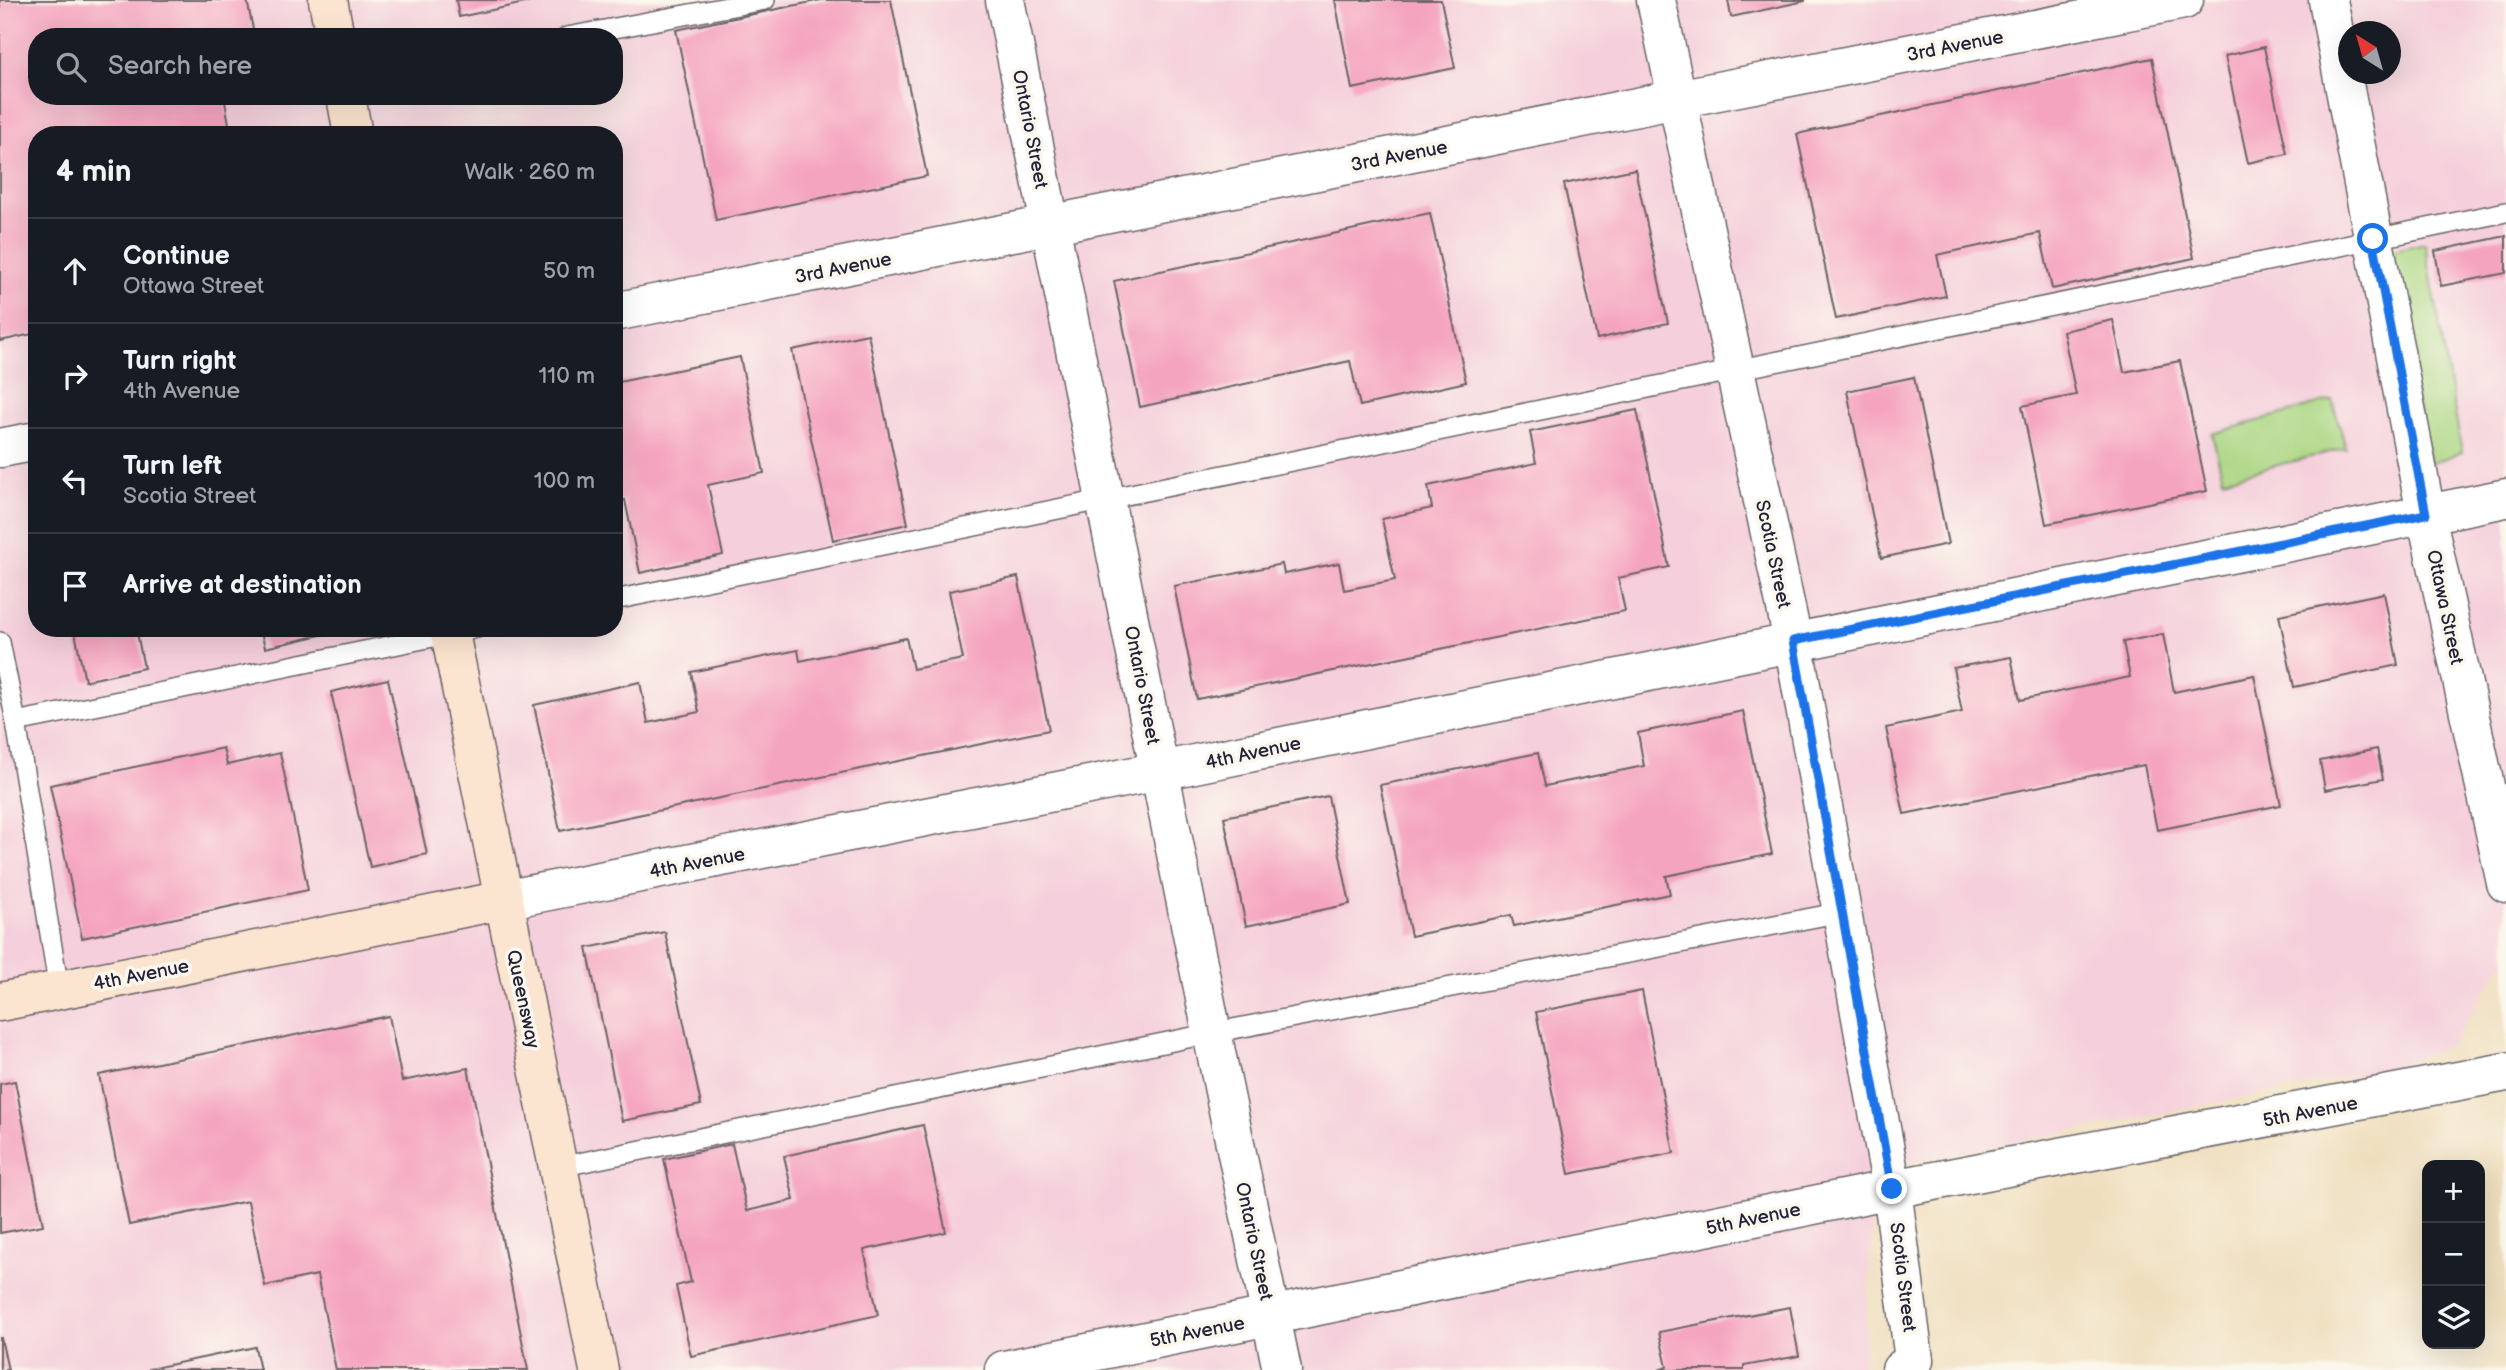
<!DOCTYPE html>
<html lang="en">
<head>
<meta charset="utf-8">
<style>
	body { margin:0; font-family:"Balsamiq Sans",sans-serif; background:#20242c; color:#f1f3f6 }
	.controls { position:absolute; right:21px; bottom:21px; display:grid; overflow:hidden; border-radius:14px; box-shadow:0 7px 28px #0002 }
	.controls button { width:63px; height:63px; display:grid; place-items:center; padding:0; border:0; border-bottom:2px solid #363941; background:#171b24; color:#f1f3f6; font:35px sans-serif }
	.compass { position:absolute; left:2338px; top:21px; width:63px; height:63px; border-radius:50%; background:#171b24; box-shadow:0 7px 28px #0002; rotate:323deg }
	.stop { position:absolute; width:21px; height:21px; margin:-16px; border:5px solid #1a73e8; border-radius:50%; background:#fff }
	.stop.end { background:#1a73e8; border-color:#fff; box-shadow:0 2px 7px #0008 }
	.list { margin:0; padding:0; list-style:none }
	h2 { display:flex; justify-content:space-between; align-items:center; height:91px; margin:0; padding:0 28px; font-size:30px }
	h2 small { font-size:23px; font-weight:400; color:#9ea1a6 }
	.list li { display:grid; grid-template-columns:46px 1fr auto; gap:21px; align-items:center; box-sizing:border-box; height:105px; padding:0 28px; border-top:2px solid #363941 }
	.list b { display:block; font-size:26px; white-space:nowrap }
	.list p { margin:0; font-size:23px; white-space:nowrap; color:#9ea1a6 }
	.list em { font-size:23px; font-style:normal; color:#9ea1a6 }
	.icon { flex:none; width:38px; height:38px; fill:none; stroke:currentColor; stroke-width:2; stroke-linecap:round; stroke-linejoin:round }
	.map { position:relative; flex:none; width:2506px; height:1370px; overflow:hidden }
	.search { position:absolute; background:#171b24; box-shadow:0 7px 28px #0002; left:28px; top:28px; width:595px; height:77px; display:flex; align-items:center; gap:18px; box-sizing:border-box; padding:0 24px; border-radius:28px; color:#9ea1a6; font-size:26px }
	.panel { position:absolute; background:#171b24; box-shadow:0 7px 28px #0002; left:28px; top:126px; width:595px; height:511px; border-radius:28px }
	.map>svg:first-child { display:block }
	.built { fill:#f5cfdb; fill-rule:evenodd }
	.green { fill:#aad682; stroke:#667c5e; stroke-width:2 }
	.building { fill:#f5a4c0 }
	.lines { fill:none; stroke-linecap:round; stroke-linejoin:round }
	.service-casing { stroke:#6a6468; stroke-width:22 }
	.minor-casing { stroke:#6a6468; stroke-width:41 }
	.secondary-casing { stroke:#6a6468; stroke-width:41 }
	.service { stroke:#fff; stroke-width:19 }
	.minor { stroke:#fff; stroke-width:38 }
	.secondary { stroke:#fce5d0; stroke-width:38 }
	.route { stroke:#1a73e8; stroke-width:9 }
	.labels { text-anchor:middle; stroke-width:7; stroke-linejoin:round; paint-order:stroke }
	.street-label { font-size:19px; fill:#22223b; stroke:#fbf7ec }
</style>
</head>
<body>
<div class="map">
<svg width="2506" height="1370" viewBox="0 0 2506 1370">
	<rect width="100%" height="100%" fill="#fbf7ec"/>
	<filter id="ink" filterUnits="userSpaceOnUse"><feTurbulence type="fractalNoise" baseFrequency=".0143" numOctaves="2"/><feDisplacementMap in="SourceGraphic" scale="14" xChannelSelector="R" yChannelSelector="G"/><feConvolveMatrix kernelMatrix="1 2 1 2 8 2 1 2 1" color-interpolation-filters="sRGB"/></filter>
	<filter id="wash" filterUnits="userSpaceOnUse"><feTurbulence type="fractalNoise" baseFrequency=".00686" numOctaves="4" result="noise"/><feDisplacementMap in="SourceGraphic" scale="28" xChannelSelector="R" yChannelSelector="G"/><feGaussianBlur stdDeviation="1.57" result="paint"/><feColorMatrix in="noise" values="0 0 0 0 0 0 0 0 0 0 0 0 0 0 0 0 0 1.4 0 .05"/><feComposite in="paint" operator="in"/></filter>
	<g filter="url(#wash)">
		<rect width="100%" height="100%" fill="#efdebd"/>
		<path class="built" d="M0,0H2506V964L2501,965L2451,1045L2384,1070L1876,1169L1863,1370H0ZM2348,32H2390V74H2348ZM37,37H614V96H37ZM37,135H614V628H37Z"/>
		<g class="green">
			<path d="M2425,243L2462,452L2430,464L2385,252Z"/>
			<path d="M2332,400L2346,448L2223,479L2212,434Z"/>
		</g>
		<g id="blocks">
			<g class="building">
				<path d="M0,0H247L254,34L241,37H37V96H224L231,135H37V333L0,341Z"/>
				<path d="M456,0H534V1L459,17Z"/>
				<path d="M821,0H891L927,176L716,220L676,30Z"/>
				<path d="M1335,0H1441L1455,68L1352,89Z"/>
				<path d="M1728,0H1805V1L1731,17Z"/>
				<path d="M2264,47L2287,154L2248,163L2225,56Z"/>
				<path d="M2152,58L2194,258L2052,289L2040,233L1937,255L1946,296L1836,319L1797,134Z"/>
				<path d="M1635,169L1668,323L1597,339L1564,184Z"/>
				<path d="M1430,213L1466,382L1360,406L1350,361L1140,407L1114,281Z"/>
				<path d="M2506,236V273L2441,286L2435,251Z"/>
				<path d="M2113,320L2124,372L2180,361L2207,491L2046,524L2022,406L2076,395L2063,331Z"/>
				<path d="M868,334L908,524L833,540L792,350Z"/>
				<path d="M740,357L764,473L708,485L723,555L640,573L625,500L614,502V383Z"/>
				<path d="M1914,377L1948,544L1881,558L1847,391Z"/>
				<path d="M1637,410L1669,567L1618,578L1625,611L1197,699L1174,586L1282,564L1284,574L1339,563L1344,590L1395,580L1382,519L1432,508L1428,486L1536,463L1530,432Z"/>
				<path d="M1018,577L1049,730L560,831L534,705L640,682L648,723L699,712L691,672L798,650L800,661L906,638L913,669L963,659L949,591Z"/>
				<path d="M2384,593L2398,665L2294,687L2279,615Z"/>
				<path d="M74,628H136L144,668L85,681Z"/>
				<path d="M260,628H347V629L265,648Z"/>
				<path d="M2163,634L2174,692L2254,675L2281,805L2157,830L2144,765L1904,814L1886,728L1962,712L1953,668L2011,657L2020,700L2130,677L2123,642Z"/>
				<path d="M388,679L427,854L370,867L331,692Z"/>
				<path d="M1743,711L1772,854L1666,876L1670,894L1514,926L1511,915L1411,936L1380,785L1538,753L1545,786L1644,766L1638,733Z"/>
				<path d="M223,748L227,765L280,753L308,890L82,938L50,785Z"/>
				<path d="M2377,749L2383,779L2325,790L2320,761Z"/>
				<path d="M1328,796L1350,904L1246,926L1224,817Z"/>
				<path d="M665,932L701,1105L622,1121L587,948Z"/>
				<path d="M1642,991L1674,1153L1569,1174L1536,1012Z"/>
				<path d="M389,1016L402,1081L468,1068L528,1370H336L317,1275L265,1286L248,1201L129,1225L99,1075Z"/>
				<path d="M15,1081L43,1225L0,1233V1084Z"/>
				<path d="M923,1125L946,1232L864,1250L878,1315L691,1356L676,1286L691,1282L664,1159L732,1144L747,1211L794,1200L784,1156Z"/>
				<path d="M1790,1307L1799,1356L1744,1366V1370H1659L1667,1367L1659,1332Z"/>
				<path d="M0,1338H1L8,1370H0Z"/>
				<path d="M255,1347L260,1370H149V1369Z"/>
			</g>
		</g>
	</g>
	<g filter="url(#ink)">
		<use href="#blocks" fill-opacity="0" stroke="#6a6468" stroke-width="2"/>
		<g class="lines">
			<defs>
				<g id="service">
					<path d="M567,37L765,0"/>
					<path d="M614,600L2506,212"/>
					<path d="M0,642L16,722L59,990"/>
					<path d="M16,722L477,628"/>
					<path d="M559,1167L1212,1033L1842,912"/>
				</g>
				<g id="minor">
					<path d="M1005,0L1212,1033L1282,1370"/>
					<path d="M1656,0L1793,641L1892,1189L1914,1360L1901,1370"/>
					<path d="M2328,0L2426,514L2506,883"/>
					<path d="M614,312L1677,99L2184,0"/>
					<path d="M0,448L37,441"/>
					<path d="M503,900L1160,771L2506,498"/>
					<path d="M1004,1370L1892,1189L2506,1072"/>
				</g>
				<g id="secondary">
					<path d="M328,0L335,37"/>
					<path d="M346,96L353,135"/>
					<path d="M449,628L599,1370"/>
					<path d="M0,1002L503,900"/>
				</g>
			</defs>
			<use href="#service" class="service-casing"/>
			<use href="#minor" class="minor-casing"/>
			<use href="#secondary" class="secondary-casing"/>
			<use href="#service" class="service"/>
			<use href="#minor" class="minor"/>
			<use href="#secondary" class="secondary"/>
		</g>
	</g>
	<g class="lines" filter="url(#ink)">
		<path class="route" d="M1892,1189L1793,641L2426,514L2373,239"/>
	</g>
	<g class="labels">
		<g class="street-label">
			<text transform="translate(1955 45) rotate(-11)" y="7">3rd Avenue</text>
			<text transform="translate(1031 129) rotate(79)" y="7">Ontario Street</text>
			<text transform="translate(1399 155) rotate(-11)" y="7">3rd Avenue</text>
			<text transform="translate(843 267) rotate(-11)" y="7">3rd Avenue</text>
			<text transform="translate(1774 554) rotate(78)" y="7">Scotia Street</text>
			<text transform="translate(2446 607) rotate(78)" y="7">Ottawa Street</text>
			<text transform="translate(1143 685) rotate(79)" y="7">Ontario Street</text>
			<text transform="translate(1253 752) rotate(-12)" y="7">4th Avenue</text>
			<text transform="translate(697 862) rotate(-11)" y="7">4th Avenue</text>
			<text transform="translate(141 974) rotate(-11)" y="7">4th Avenue</text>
			<text transform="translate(524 999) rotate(78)" y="7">Queensway</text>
			<text transform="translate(2310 1111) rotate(-11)" y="7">5th Avenue</text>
			<text transform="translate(1753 1218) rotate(-12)" y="7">5th Avenue</text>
			<text transform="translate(1255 1241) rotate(78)" y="7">Ontario Street</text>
			<text transform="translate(1904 1277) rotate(83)" y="7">Scotia Street</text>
			<text transform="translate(1197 1331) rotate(-11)" y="7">5th Avenue</text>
		</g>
	</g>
</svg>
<div class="controls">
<button>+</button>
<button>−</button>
<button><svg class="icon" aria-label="layers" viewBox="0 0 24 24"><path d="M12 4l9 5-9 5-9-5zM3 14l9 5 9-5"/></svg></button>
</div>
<svg class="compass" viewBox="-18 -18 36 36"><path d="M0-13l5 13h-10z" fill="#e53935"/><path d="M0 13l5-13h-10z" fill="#9ea1a6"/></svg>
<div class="stop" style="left:2373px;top:239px"></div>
<div class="stop end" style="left:1892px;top:1189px"></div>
<div class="search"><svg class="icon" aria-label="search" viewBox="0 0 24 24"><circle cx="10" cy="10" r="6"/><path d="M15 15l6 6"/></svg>Search here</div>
<section class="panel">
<h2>4 min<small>Walk · 260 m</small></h2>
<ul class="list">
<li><svg class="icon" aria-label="ahead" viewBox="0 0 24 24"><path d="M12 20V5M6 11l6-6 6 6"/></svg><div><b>Continue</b><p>Ottawa Street</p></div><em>50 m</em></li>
<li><svg class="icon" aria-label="right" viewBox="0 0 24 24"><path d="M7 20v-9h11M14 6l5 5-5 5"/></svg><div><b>Turn right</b><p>4th Avenue</p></div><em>110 m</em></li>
<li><svg class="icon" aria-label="left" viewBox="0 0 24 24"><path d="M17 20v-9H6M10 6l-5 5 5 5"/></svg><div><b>Turn left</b><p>Scotia Street</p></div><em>100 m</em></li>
<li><svg class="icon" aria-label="arrive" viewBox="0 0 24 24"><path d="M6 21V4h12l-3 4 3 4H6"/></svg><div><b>Arrive at destination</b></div></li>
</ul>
</section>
</div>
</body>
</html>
